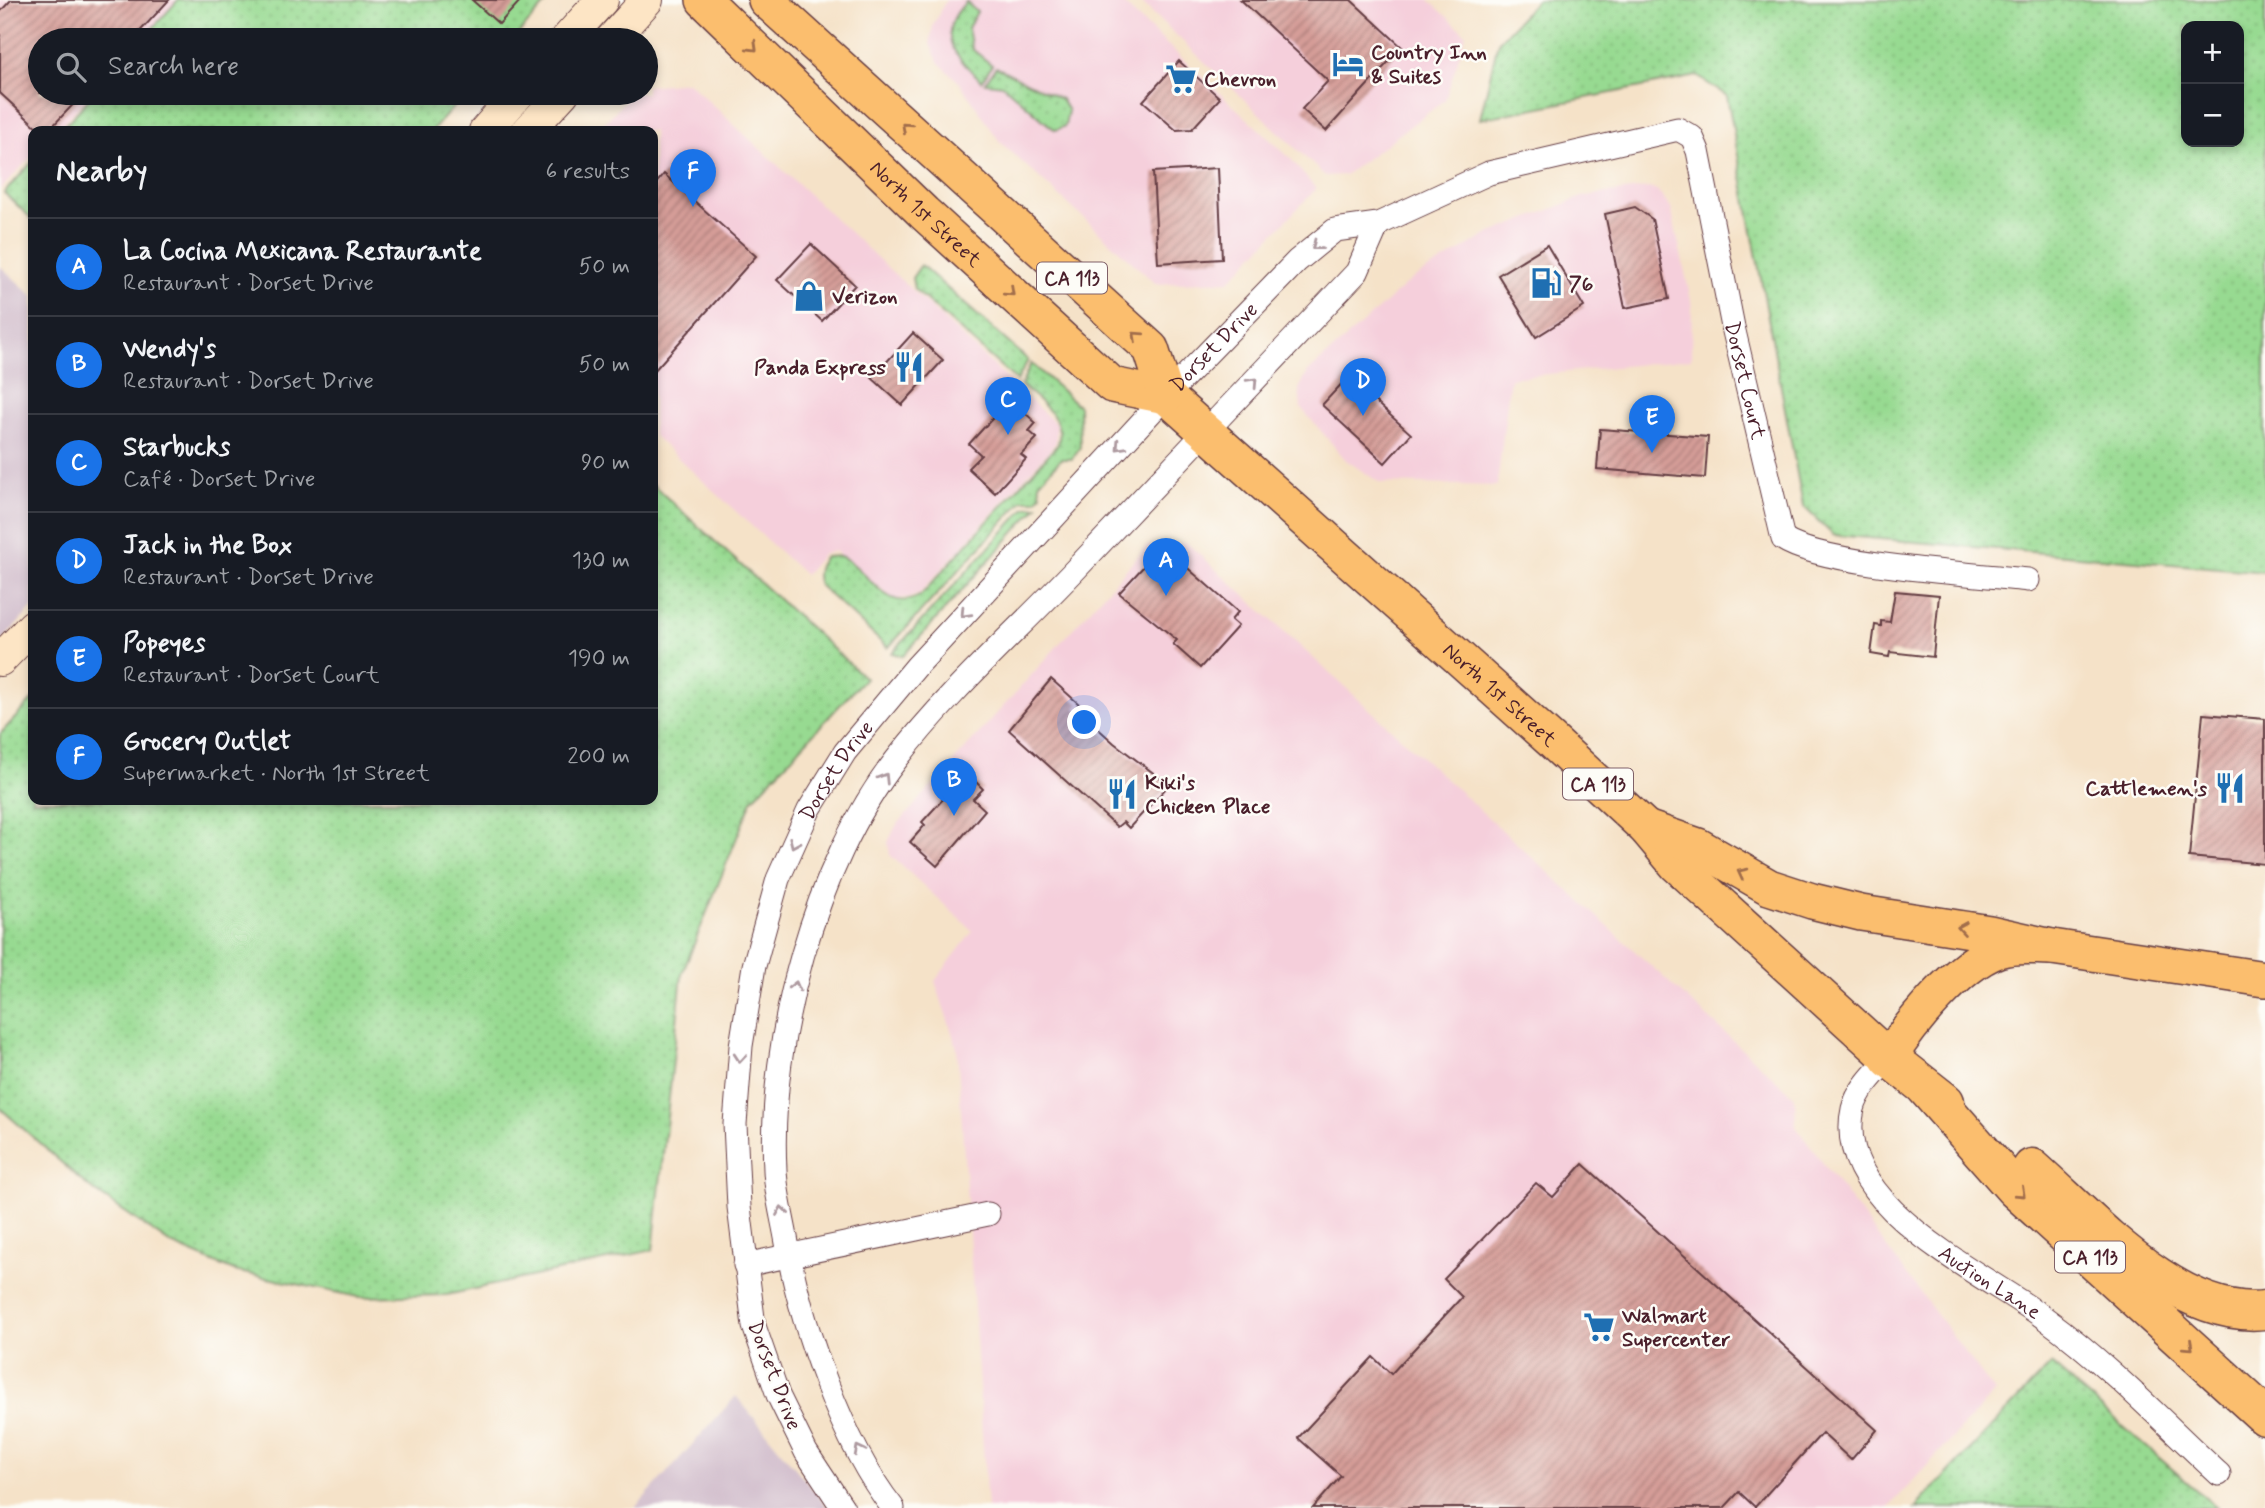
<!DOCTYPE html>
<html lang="en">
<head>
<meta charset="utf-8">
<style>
	body { margin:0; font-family:Mynerve,sans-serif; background:#242831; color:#f1f3f6 }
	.controls { position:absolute; right:21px; top:21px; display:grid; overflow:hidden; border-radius:14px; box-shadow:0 4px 10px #0003 }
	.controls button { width:63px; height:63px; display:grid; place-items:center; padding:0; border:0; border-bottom:2px solid #363941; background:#171b24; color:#f1f3f6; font:35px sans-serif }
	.you { position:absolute; left:1085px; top:723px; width:24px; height:24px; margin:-18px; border:5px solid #fff; border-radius:50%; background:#1a73e8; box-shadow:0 0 0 10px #1a73e833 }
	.badge { display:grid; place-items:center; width:46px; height:46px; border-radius:50%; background:#1a73e8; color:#fff; font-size:23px; font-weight:700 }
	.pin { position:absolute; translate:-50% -58px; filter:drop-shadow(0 2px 4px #0008) }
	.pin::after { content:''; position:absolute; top:37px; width:24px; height:21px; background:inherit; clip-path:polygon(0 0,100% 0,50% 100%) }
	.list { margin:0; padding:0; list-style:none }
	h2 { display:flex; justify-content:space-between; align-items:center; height:91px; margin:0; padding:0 28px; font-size:30px }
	h2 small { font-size:23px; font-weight:400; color:#9ea1a6 }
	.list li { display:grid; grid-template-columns:46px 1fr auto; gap:21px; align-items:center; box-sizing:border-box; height:98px; padding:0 28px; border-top:2px solid #363941 }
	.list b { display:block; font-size:26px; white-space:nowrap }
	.list p { margin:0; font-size:23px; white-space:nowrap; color:#9ea1a6 }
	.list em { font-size:23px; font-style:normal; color:#9ea1a6 }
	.icon { flex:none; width:38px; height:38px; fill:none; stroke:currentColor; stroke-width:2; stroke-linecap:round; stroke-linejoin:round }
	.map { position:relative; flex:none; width:2265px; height:1508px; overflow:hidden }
	.search { position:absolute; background:#171b24; box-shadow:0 4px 10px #0003; left:28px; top:28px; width:630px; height:77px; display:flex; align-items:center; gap:18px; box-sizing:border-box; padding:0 24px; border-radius:38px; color:#9ea1a6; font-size:26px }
	.panel { position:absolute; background:#171b24; box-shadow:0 4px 10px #0003; left:28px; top:126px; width:630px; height:679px; border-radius:14px }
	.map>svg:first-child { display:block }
	.built { fill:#f5cfdb }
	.industrial { fill:#d1bdcc }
	.grass { fill:url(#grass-dots); stroke:#707c5e; stroke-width:2; fill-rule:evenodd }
	.building { fill:url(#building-hatch) }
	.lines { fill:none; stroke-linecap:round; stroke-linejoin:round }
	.street-casing { stroke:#643c43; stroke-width:25 }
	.secondary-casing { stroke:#643c43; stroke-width:34 }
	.primary-casing { stroke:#643c43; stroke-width:38 }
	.highway-casing { stroke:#643c43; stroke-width:41 }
	.street { stroke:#fff; stroke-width:23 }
	.secondary { stroke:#fde5c5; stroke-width:32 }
	.primary { stroke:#fbbe6e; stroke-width:35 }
	.highway { stroke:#fbbe6e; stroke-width:38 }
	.oneway { stroke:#a26e4c }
	.oneway2 { stroke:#ae9aa0 }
	.labels { text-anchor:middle; stroke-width:5; stroke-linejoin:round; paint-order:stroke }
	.shield { fill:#fdfcf7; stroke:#806168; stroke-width:2 }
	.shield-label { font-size:19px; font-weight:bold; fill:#4a1f2b }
	.poi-label { font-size:21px; font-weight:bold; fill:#4a1f2b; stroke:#fdfcf7; text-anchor:start }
	.street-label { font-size:21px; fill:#4a1f2b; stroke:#fdfcf7 }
</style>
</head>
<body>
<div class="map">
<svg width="2265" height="1508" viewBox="0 0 2265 1508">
	<defs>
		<pattern id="grass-dots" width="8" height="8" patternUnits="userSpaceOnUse" patternTransform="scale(1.75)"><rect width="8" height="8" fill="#97da91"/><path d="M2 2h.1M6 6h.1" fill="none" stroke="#84bb7d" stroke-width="1.8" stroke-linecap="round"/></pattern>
		<pattern id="building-hatch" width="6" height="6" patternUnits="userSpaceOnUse" patternTransform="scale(1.75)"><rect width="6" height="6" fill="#d59d98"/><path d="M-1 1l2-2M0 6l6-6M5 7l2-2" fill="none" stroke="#af7f7c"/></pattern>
	</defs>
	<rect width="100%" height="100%" fill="#fdfcf7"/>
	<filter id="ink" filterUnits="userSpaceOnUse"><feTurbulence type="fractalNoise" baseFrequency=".0143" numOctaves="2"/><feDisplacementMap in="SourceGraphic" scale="14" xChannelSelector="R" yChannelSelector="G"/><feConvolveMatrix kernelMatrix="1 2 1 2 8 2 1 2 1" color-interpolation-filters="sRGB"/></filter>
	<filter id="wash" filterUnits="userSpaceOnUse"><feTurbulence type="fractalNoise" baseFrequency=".00686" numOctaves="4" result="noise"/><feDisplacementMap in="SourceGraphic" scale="28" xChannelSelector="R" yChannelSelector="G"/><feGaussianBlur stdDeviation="1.57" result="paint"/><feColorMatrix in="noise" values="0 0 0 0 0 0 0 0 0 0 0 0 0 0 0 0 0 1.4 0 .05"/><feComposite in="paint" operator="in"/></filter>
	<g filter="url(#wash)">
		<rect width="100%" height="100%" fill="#f5e2c8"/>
		<g class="built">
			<path d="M0,0H179L141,40H40V93H92L56,131H33V155L0,190Z"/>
			<path d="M946,0H1119L1290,158L1316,189L1229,281L1156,284L1000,142L960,83L939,63L930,44L933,25Z"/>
			<path d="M1139,0H1429L1466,34L1445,100L1345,175L1325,176Z"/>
			<path d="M688,82L1056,424V442L1049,451L920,593L912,597L894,599L835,551L823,554L805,575L653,435V131H597L632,93H646V86Z"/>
			<path d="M1647,188L1657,190L1671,208L1692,305L1691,359L1510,378L1497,486L1380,483L1346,460L1301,408L1299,389L1308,372L1411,280L1489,234L1585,196Z"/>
			<path d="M1187,543L1795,1097L1796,1127L1995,1392L1888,1508H987L957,1048L935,981L973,931L890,855L888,842L896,826L1147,546Z"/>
		</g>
		<g class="industrial">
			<path d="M0,266L33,296V607L0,643Z"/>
			<path d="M736,1396L828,1508H635Z"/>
		</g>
		<g class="grass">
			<path d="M178,0H549L513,40H142Z"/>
			<path d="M1537,0H2265V572L1833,535L1803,506L1727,96L1697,76L1480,119L1498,42ZM2186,26H2239V142H2186Z"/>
			<path d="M966,2L977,12L968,28L972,49L992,65L982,81C954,55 934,35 966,2Z"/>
			<path d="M996,67L1061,99L1068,111L1065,126L1056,130L1051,127L1003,85L985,83Z"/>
			<path d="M94,93H466L432,131H60Z"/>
			<path d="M33,161V220L4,193Z"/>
			<path d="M921,265L1028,360L1017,381L914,289L912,278Z"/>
			<path d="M1031,363L1079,406L1080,447L1072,459H1061L1039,483L1041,495L1036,500H1023L888,648L819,585C815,575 817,566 825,557L840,556C868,567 885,617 921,595L1058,444C1066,417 1038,401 1021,385Z"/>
			<path d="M653,485L865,678L752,800L682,974L653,1250L447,1295L359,1297L234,1271L171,1244L89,1187L0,1108V734L33,699V800H653Z"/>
			<path d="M1038,506L903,656L892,653L1026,507Z"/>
			<path d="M2051,1364L2217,1508H1915Z"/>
		</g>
		<g id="blocks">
			<g class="building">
				<path d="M11,0H169L132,40H40V93H84L48,131H41L0,93V12Z"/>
				<path d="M472,0H521L499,24Z"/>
				<path d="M1241,0H1351L1402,47L1326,131L1302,109L1328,81Z"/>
				<path d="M1179,61L1220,98L1192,129L1176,130L1143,101Z"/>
				<path d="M1218,168L1222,259L1158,263L1153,172Z"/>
				<path d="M664,174L756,256L653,372V187Z"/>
				<path d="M1635,207L1652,219L1669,299L1625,308L1605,214Z"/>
				<path d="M811,244L855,285L822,321L777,280Z"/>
				<path d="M1547,245L1584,307L1536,337L1498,275Z"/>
				<path d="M913,333L943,360L902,405L872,378Z"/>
				<path d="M1348,377L1411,434L1385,463L1322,405Z"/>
				<path d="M1010,399L1036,423L1029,431L1037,438L1021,455L1026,459L995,493L968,468L981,455L969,444Z"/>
				<path d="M1600,429L1708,437L1705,478L1597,469Z"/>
				<path d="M1183,564L1238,612L1231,620L1238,626L1200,668L1173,644L1177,640L1119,593L1144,566Z"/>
				<path d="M1895,591L1939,595L1933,657L1890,652L1889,657L1871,654L1875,625L1881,626V621L1890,622Z"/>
				<path d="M1051,679L1079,704L1075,708L1114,743L1169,785L1129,828L1123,822L1117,827L1009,730Z"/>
				<path d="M2203,714L2265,719V864L2189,857Z"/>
				<path d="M967,773L983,789L973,799L985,810L937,866L910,842L925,825L922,822Z"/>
				<path d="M1583,1164L1877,1430L1851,1460L1822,1433L1755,1507L1739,1492L1724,1508H1313L1341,1476L1298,1438L1373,1357L1391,1374L1462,1297L1444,1279L1536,1183L1553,1197Z"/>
			</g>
		</g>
	</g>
	<g filter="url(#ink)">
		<use href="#blocks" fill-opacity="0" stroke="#643c43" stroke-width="2"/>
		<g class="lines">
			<defs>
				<g id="street">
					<path id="s1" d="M1889,1058C1876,1072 1858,1089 1853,1109C1831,1205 1984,1273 2046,1319C2108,1364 2163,1422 2219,1474"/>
					<path d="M745,1265L988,1214"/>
					<path id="s2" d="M843,1508L806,1452L778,1395L754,1326L739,1207L735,1124L741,1046L754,966L778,879L809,810L845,752L916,667L1166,396L1297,261L1335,230L1378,224L1489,173L1678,129L1692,137L1698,151L1733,327L1783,539C1822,565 1974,574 2028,580"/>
					<path d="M893,1508C843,1445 800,1323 787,1243C783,1219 776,1194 775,1170C768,1040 815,864 896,760C948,692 1014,634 1073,572C1168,472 1262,372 1357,272L1378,224"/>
				</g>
				<g id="secondary">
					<path d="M566,40L602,0"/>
					<path d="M611,40L647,0"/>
					<path d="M485,131L519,93"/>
					<path d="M528,131L563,93"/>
					<path d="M0,660L33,626"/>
				</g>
				<g id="primary">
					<path id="s3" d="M704,0L924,213L1112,385L1166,396L1551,740L1646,828L1677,865L1889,1058C1910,1024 1959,964 1998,950C2015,944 2034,947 2052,947"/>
					<path d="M766,0L1151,349L1166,396"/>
					<path d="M1646,828L1698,846L1769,887L1812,901L1861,913L1990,933L2052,947L2265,979"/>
				</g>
				<g id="highway">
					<path d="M1889,1058L1945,1102"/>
					<path d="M1926,1088L2014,1188L2265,1416"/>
					<path d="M2032,1168C2092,1221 2178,1320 2265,1310"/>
				</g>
			</defs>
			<use href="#street" class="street-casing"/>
			<use href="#secondary" class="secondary-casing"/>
			<use href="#primary" class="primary-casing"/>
			<use href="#highway" class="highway-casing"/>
			<use href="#street" class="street"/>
			<use href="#secondary" class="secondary"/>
			<use href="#primary" class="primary"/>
			<use href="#highway" class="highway"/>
		</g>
		<defs><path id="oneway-chevron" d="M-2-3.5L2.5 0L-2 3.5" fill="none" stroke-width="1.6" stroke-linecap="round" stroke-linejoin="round" transform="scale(1.75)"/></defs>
		<g class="oneway">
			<use href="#oneway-chevron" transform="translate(753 47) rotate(44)"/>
			<use href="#oneway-chevron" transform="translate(906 127) rotate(-138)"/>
			<use href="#oneway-chevron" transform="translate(1010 292) rotate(42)"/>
			<use href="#oneway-chevron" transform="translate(1137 336) rotate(-138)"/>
			<use href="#oneway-chevron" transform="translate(1742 873) rotate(-153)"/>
			<use href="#oneway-chevron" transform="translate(1962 928) rotate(-171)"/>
			<use href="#oneway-chevron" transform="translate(2021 1193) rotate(43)"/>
			<use href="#oneway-chevron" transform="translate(2189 1346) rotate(42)"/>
		</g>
		<g class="oneway2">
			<use href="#oneway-chevron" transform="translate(1316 246) rotate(142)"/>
			<use href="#oneway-chevron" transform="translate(1253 382) rotate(-47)"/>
			<use href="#oneway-chevron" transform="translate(1120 446) rotate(133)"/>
			<use href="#oneway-chevron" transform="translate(965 613) rotate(133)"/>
			<use href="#oneway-chevron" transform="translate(884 778) rotate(-58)"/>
			<use href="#oneway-chevron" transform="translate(794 843) rotate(114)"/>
			<use href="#oneway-chevron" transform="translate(795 986) rotate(-76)"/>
			<use href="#oneway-chevron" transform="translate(740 1058) rotate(95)"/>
			<use href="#oneway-chevron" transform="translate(782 1211) rotate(-99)"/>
			<use href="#oneway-chevron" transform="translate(859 1450) rotate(-117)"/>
		</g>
	</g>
	<defs>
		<symbol id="hotel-bare" viewBox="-9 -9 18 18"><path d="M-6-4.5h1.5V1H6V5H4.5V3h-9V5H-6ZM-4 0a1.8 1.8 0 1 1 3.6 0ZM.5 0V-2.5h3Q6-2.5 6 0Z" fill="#1f6fb2" stroke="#fdfcf7" stroke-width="2.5" paint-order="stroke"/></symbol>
		<symbol id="supermarket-bare" viewBox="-9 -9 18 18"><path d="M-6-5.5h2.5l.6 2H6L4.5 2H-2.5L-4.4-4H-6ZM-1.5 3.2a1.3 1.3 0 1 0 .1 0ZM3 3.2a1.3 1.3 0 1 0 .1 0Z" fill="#1f6fb2" stroke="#fdfcf7" stroke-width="2.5" paint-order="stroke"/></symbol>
		<symbol id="fuel-bare" viewBox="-9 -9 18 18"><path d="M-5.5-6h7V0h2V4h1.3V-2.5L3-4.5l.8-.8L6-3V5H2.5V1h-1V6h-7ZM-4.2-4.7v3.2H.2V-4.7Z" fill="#1f6fb2" stroke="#fdfcf7" stroke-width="2.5" paint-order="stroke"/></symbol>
		<symbol id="shop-bare" viewBox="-9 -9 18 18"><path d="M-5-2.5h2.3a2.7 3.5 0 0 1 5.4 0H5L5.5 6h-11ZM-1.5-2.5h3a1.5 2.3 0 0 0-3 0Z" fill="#1f6fb2" stroke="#fdfcf7" stroke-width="2.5" paint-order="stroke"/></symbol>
		<symbol id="restaurant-bare" viewBox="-9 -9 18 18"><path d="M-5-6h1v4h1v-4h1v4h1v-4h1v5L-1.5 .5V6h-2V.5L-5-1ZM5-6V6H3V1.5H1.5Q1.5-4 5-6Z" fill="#1f6fb2" stroke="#fdfcf7" stroke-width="2.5" paint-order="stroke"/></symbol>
	</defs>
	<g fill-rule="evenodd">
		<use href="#hotel-bare" x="1326" y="42" width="44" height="44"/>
		<use href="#supermarket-bare" x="1159" y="57" width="44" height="44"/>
		<use href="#fuel-bare" x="1524" y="261" width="44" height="44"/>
		<use href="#shop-bare" x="787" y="274" width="44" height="44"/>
		<use href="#restaurant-bare" x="887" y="345" width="44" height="44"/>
		<use href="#restaurant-bare" x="2208" y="766" width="44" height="44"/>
		<use href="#restaurant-bare" x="1100" y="772" width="44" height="44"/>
		<use href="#supermarket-bare" x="1577" y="1305" width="44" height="44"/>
	</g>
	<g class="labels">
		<g class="shield">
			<rect x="1037" y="262.5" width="70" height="31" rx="5"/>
			<rect x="1563" y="768.5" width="70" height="31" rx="5"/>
			<rect x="2055" y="1241.5" width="70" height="31" rx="5"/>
		</g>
		<g class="shield-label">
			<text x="1072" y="285">CA 113</text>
			<text x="1598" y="791">CA 113</text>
			<text x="2090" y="1264">CA 113</text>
		</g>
		<g class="poi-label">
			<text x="1371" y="59">Country Inn<tspan x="1371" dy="24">&amp; Suites</tspan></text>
			<text x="1204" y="86">Chevron</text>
			<text x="1569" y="290">76</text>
			<text x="832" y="303">Verizon</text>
			<text x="886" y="374" text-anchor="end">Panda Express</text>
			<text x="1145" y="789">Kiki's<tspan x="1145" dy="24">Chicken Place</tspan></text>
			<text x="2207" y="795" text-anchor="end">Cattlemen's</text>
			<text x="1622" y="1322">Walmart<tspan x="1622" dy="24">Supercenter</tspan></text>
		</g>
		<g class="street-label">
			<text dy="7" stroke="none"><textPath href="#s3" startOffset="308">North 1st Street</textPath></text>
			<text dy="7" stroke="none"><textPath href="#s2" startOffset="1348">Dorset Drive</textPath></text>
			<text dy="7" stroke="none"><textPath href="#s2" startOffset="2142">Dorset Court</textPath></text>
			<text dy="7" stroke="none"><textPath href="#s3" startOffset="1064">North 1st Street</textPath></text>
			<text dy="7" stroke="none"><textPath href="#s2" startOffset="780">Dorset Drive</textPath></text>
			<text dy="7" stroke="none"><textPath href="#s1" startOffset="298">Auction Lane</textPath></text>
			<text transform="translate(775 1375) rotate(69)" y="7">Dorset Drive</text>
		</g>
	</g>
</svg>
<div class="controls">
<button>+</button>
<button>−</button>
</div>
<div class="you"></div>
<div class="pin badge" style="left:1166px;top:596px">A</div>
<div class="pin badge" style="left:954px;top:816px">B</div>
<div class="pin badge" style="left:1008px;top:435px">C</div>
<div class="pin badge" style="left:1363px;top:416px">D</div>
<div class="pin badge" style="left:1652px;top:453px">E</div>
<div class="pin badge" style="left:693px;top:207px">F</div>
<div class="search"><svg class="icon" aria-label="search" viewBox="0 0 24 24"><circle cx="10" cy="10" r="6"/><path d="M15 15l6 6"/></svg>Search here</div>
<section class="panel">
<h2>Nearby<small>6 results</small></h2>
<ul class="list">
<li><span class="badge">A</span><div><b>La Cocina Mexicana Restaurante</b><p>Restaurant · Dorset Drive</p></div><em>50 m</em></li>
<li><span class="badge">B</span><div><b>Wendy's</b><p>Restaurant · Dorset Drive</p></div><em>50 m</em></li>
<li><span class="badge">C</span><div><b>Starbucks</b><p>Café · Dorset Drive</p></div><em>90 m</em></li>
<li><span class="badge">D</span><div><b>Jack in the Box</b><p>Restaurant · Dorset Drive</p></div><em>130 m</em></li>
<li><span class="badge">E</span><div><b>Popeyes</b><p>Restaurant · Dorset Court</p></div><em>190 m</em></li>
<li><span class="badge">F</span><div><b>Grocery Outlet</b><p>Supermarket · North 1st Street</p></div><em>200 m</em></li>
</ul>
</section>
</div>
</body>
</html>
